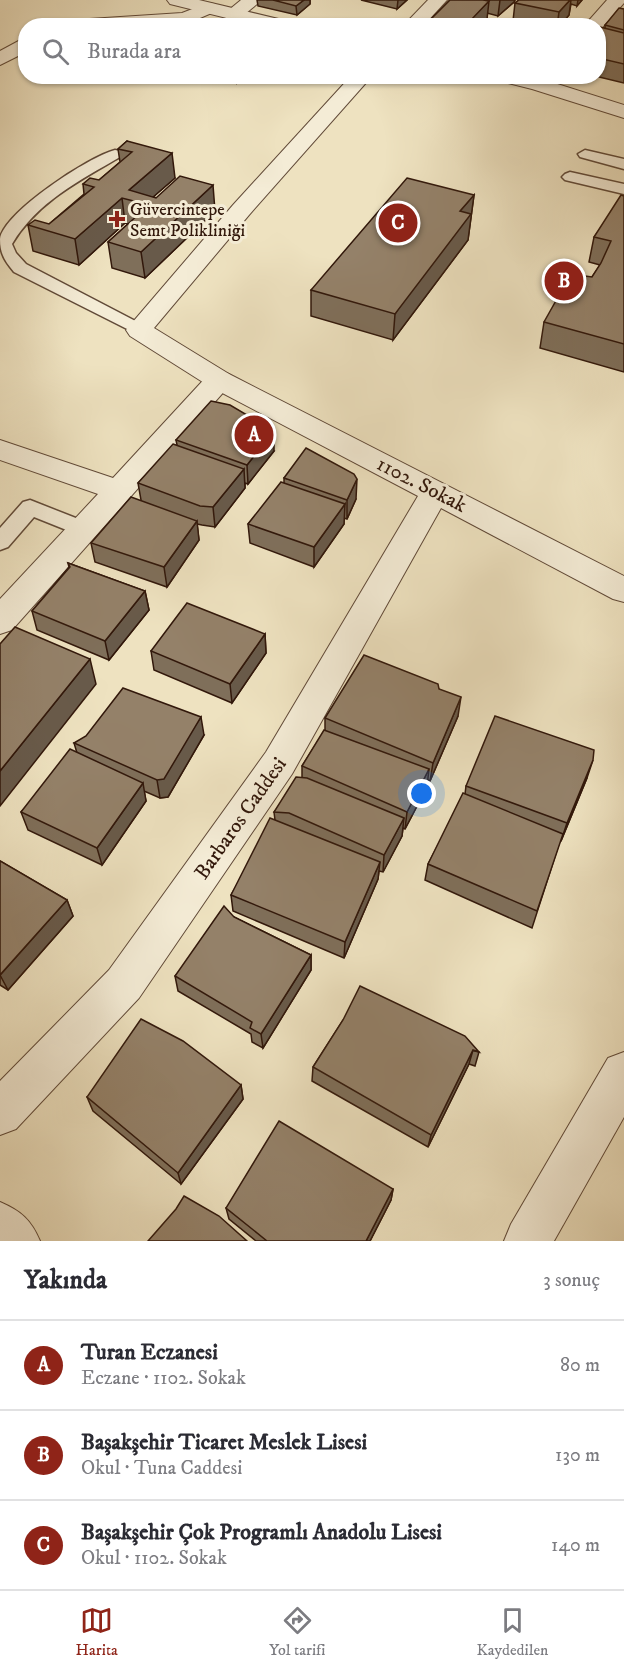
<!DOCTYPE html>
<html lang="tr">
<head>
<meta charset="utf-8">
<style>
	body { margin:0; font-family:"IM FELL DW Pica",serif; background:#f7f7f7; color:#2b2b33 }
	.you { position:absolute; left:422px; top:794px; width:21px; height:21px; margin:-15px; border:4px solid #fff; border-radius:50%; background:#1a73e8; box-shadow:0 0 0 9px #1a73e833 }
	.badge { display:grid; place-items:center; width:39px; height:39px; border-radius:50%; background:#8f2418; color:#fff; font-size:20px; font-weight:700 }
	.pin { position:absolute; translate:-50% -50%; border:3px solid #fff; box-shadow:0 2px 6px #0006 }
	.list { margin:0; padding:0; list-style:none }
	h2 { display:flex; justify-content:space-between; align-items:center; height:78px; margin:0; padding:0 24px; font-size:26px }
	h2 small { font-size:20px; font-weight:400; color:#7c7c81 }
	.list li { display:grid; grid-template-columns:39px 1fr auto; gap:18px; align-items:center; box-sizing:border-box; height:90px; padding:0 24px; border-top:2px solid #e1e1e2 }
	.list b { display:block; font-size:22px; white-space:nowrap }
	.list p { margin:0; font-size:20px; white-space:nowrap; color:#7c7c81 }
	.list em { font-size:20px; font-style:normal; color:#7c7c81 }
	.icon { flex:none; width:33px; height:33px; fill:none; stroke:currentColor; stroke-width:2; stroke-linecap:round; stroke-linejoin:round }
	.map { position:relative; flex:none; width:624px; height:1241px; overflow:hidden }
	.search { position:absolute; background:#fff; box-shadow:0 2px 4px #0004; left:18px; right:18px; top:18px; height:66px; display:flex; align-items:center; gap:15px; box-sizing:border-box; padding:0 21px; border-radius:24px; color:#7c7c81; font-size:22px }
	.sheet { height:348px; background:#fff }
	nav { display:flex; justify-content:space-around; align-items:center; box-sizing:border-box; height:84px; border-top:2px solid #e1e1e2; background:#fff; font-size:16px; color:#7c7c81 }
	nav a { display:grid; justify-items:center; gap:3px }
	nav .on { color:#8f2418 }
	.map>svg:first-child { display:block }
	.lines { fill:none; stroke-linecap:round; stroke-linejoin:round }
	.service-casing { stroke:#614a38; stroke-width:3 }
	.minor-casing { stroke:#614a38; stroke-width:2 }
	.tertiary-casing { stroke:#614a38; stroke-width:2 }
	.service { fill:#f4ecd6; fill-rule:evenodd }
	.minor { fill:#f4ecd6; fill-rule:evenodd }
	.tertiary { fill:#f4ecd6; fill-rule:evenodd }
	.wall { fill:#7f6f5a; stroke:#32180b; stroke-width:1.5 }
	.shaded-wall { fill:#685a4a; stroke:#32180b; stroke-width:1.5 }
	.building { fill:#948169; stroke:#32180b; stroke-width:1.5 }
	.poi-dot { fill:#8f2418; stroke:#f4ecd6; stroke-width:2 }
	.labels { text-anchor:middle; stroke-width:6; stroke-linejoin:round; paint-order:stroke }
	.far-poi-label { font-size:18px; fill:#32180b; stroke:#f4ecd6; text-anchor:start }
	.street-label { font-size:21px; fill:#32180b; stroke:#f4ecd6 }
</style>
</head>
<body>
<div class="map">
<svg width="624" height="1241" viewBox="0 0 624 1241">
	<rect width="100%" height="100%" fill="#eee2c0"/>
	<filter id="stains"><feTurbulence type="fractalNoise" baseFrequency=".00333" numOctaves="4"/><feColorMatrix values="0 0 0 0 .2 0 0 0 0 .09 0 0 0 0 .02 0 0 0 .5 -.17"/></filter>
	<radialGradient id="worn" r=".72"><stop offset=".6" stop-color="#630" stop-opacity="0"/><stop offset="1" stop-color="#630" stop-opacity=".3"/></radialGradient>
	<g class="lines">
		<defs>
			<g id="service">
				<path d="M115,150L120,151L122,154L120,157C79,181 37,202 12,244L16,253L26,264L145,326L148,330L145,334L139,335L14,272C5,261 0,254 0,239C4,212 90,156 115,150Z"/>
				<path d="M585,150L624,159V169L580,157L578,154Z"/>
				<path d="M570,172L624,184V194L565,180L562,177L565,174Z"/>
				<path d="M30,500L91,524L95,529L91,534L84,537L34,517L8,547L0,550V528L23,502Z"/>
			</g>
			<g id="minor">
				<path d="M241,0H262L240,18H226L224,14Z"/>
				<path d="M428,0H447L423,26H403Z"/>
				<path d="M607,0H624V3L600,30L598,26H584Z"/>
				<path d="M208,3L214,4L217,8L214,12L186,24L65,26L67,22L74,20L182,13Z"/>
				<path d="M26,37V52L0,65V51Z"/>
				<path d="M219,371L229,374L233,380L229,386L12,630L0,634V599L98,494L0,460V440L113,478L209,374Z"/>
				<path d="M624,1052V1117L554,1241H504L511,1224L608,1058Z"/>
				<path d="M0,1202C21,1211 31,1220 40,1241H0Z"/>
			</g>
			<g id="tertiary">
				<path d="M167,0H199L291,22L293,26H259L170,4Z"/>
				<path d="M351,76H372L249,215L154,328L229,374L624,576V602L613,599L441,508L292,774L139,998L16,1129L0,1135V1081L109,970L266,752L418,496L209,386L130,336L126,330L233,205Z"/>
				<path d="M493,76H532L624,105V118L532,89L496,80Z"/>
			</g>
		</defs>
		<use href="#service" class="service-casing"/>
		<use href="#minor" class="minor-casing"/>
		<use href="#tertiary" class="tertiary-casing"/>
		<use href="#service" class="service"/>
		<use href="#minor" class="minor"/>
		<use href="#tertiary" class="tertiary"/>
	</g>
	<g class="wall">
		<path d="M257,0H310V4L297,15L258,6Z"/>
		<path d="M361,0H407L397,9Z"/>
		<path d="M450,0H515L514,2L498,16L487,13V19L480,26H431L432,18Z"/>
		<path d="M519,0H582L577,6L571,4L569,15L560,26H535L513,21L515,3Z"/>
		<path d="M624,9V83L595,76H598V30L605,28V25Z"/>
		<path d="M210,76H245L237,83Z"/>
		<path d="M127,141L175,178L153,197L215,211L145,278L112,268L108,242L128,224L125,223L79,265L33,251L28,225L49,224L84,194L83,184L99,180L120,162L118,149Z"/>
		<path d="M474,195L468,240L393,340L311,316V290Z"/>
		<path d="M624,196V372L540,348L544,322L592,277L600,265L589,262L594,237Z"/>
		<path d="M176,440L274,451L248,484L245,483V488L215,527L202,525L197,524L199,540L167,587L95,562L91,543L141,500L138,483L177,445Z"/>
		<path d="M284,478L356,499L347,519L344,518V524L314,567L250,543L248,524L284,483Z"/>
		<path d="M68,563L145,591L149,610L109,660L37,630L32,611L69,567Z"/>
		<path d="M265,634L266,653L232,703L154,670L151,651Z"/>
		<path d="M439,689L458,716L430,781L428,780L427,787L405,829L403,828L402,836L383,872L379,871L378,879L344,958L233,911L231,895L275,820L274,812L302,778V766L325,730V718Z"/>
		<path d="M204,735L168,797L160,798L144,791L146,801L102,865L28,830L21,812L77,753L74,743Z"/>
		<path d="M587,778L561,841H560L532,928L425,880L428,864L465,794L466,786Z"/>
		<path d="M0,861L67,900L73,916L8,990L0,985Z"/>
		<path d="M234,917L311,955V970L263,1048L252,1042L251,1034L178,991L175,976Z"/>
		<path d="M343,1020L479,1052L475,1066L469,1064L428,1147L312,1081L313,1067Z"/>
		<path d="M241,1085L243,1099L181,1184L93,1111L87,1097Z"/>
		<path d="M393,1189L391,1200L370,1241H256L229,1219L226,1208Z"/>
	</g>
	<g class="shaded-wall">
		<path d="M304,0H310V4L297,15L296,6Z"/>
		<path d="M398,0H407L397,9Z"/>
		<path d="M500,0H515L514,2L498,16Z"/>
		<path d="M570,0H571L569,15L560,26H557L559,12Z"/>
		<path d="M578,0H582L577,6Z"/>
		<path d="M489,1L487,19L480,26H463Z"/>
		<path d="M237,76H245L237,83Z"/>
		<path d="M172,153L175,178L145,204L129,190Z"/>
		<path d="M213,185L215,211L145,278L141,252Z"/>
		<path d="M474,195L468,240L393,340L395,314L460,211Z"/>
		<path d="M122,198L125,223L79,265L75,239Z"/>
		<path d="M274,431V451L248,484L247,465Z"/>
		<path d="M244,469L245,488L215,527L213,507Z"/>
		<path d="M357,479L356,499L347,519V500Z"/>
		<path d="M345,504L344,524L314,567V547Z"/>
		<path d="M197,521L199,540L167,587L164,567Z"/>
		<path d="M145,591L149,610L109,660L105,641Z"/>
		<path d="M265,634L266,653L232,703L230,684Z"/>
		<path d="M90,659L96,684L0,806V771Z"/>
		<path d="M461,697L458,716L430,781L433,763Z"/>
		<path d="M201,717L204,735L168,797L160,798L157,780Z"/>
		<path d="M593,760L587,778L561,841L567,823Z"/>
		<path d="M429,769L427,787L405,829L407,812Z"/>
		<path d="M143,783L146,801L102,865L97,848Z"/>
		<path d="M404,818L402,836L383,872L384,855Z"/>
		<path d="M380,862L378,879L344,958L345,942Z"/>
		<path d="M67,900L73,916L8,990L0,975Z"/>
		<path d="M311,955V970L263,1048L261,1034Z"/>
		<path d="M473,1050L469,1064L428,1147L431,1135Z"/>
		<path d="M241,1085L243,1099L181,1184L178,1173Z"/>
		<path d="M393,1189L391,1200L370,1241H366Z"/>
	</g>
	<g class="building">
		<path d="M273,0H304L296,6Z"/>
		<path d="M450,0H483L489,1L470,21L463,26H449L436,23L432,18Z"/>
		<path d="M519,0H570L559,12L515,3Z"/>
		<path d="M619,8L624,9V30L605,25Z"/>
		<path d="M600,27L624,33V64L598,58V30Z"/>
		<path d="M127,141L172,153L129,190L156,198L180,176L213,185L141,252L108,242L149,205L122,198L75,239L28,225L35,220L49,224L94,187L83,184L90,178L99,180L132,152L118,149Z"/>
		<path d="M407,178L474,195L460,211L471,214L395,314L311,290Z"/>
		<path d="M621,195L624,196V344L544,322L571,274L592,277L601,263L611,241L594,237Z"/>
		<path d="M211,401L230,405L274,431L247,465L176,440Z"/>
		<path d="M173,444L244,469L213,507L200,506L138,483Z"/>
		<path d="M306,448L354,474L357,479L347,500L284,478Z"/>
		<path d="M281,482L345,504L314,547L248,524Z"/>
		<path d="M131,497L197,521L164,567L91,543Z"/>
		<path d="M68,563L145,591L105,641L32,611L70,567Z"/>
		<path d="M187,603L265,634L230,684L151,651Z"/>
		<path d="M15,627L90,659L0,771V644Z"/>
		<path d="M364,655L438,684L439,689L461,697L433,763L325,718Z"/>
		<path d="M123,688L201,717L164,779L157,780L74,743L86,736Z"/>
		<path d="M495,716L594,750L593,760L567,823L466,786Z"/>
		<path d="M324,730L429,769L407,812L302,766Z"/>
		<path d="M70,749L143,783L97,848L21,812Z"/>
		<path d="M296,777L307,778L404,818L384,855L289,813L274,812Z"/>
		<path d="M463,793L563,834L537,911L428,864Z"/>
		<path d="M270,818L380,862L345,942L231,895Z"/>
		<path d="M0,861L67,900L0,975Z"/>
		<path d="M224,906L234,917L311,955L261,1034L250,1028L252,1022L175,976Z"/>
		<path d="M360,986L465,1036L479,1052L473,1050L431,1135L313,1067L343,1020Z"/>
		<path d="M141,1019L183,1041L241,1085L178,1173L87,1097Z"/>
		<path d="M279,1121L393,1189L366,1241H267L226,1208Z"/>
		<path d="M184,1196L219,1216L247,1241H148L176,1209Z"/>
	</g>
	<path class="poi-dot" d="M114 210h6v6h6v6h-6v6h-6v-6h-6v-6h6z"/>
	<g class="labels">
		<g class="far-poi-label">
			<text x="130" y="215">Güvercintepe<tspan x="130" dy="21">Semt Polikliniği</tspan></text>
		</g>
		<g class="street-label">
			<text transform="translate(422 484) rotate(27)" y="7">1102. Sokak</text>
			<text transform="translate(240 818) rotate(-55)" y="7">Barbaros Caddesi</text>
		</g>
	</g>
	<rect width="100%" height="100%" filter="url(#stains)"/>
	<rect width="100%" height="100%" fill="url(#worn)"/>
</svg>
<div class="you"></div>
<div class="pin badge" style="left:254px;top:435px">A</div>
<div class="pin badge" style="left:564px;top:281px">B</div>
<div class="pin badge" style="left:398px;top:223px">C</div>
<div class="search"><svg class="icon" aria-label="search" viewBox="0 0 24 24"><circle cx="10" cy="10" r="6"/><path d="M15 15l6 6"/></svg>Burada ara</div>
</div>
<section class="sheet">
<h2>Yakında<small>3 sonuç</small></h2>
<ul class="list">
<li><span class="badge">A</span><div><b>Turan Eczanesi</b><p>Eczane · 1102. Sokak</p></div><em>80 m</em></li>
<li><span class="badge">B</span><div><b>Başakşehir Ticaret Meslek Lisesi</b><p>Okul · Tuna Caddesi</p></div><em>130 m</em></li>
<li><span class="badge">C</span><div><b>Başakşehir Çok Programlı Anadolu Lisesi</b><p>Okul · 1102. Sokak</p></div><em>140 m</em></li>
</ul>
</section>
<nav>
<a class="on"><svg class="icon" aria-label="map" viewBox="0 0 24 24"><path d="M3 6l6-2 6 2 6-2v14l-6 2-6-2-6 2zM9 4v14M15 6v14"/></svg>Harita</a>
<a><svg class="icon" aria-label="directions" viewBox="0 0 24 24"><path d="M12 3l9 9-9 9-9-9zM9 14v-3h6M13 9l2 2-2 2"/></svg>Yol tarifi</a>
<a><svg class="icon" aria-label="saved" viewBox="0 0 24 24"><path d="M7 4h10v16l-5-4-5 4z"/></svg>Kaydedilen</a>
</nav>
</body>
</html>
